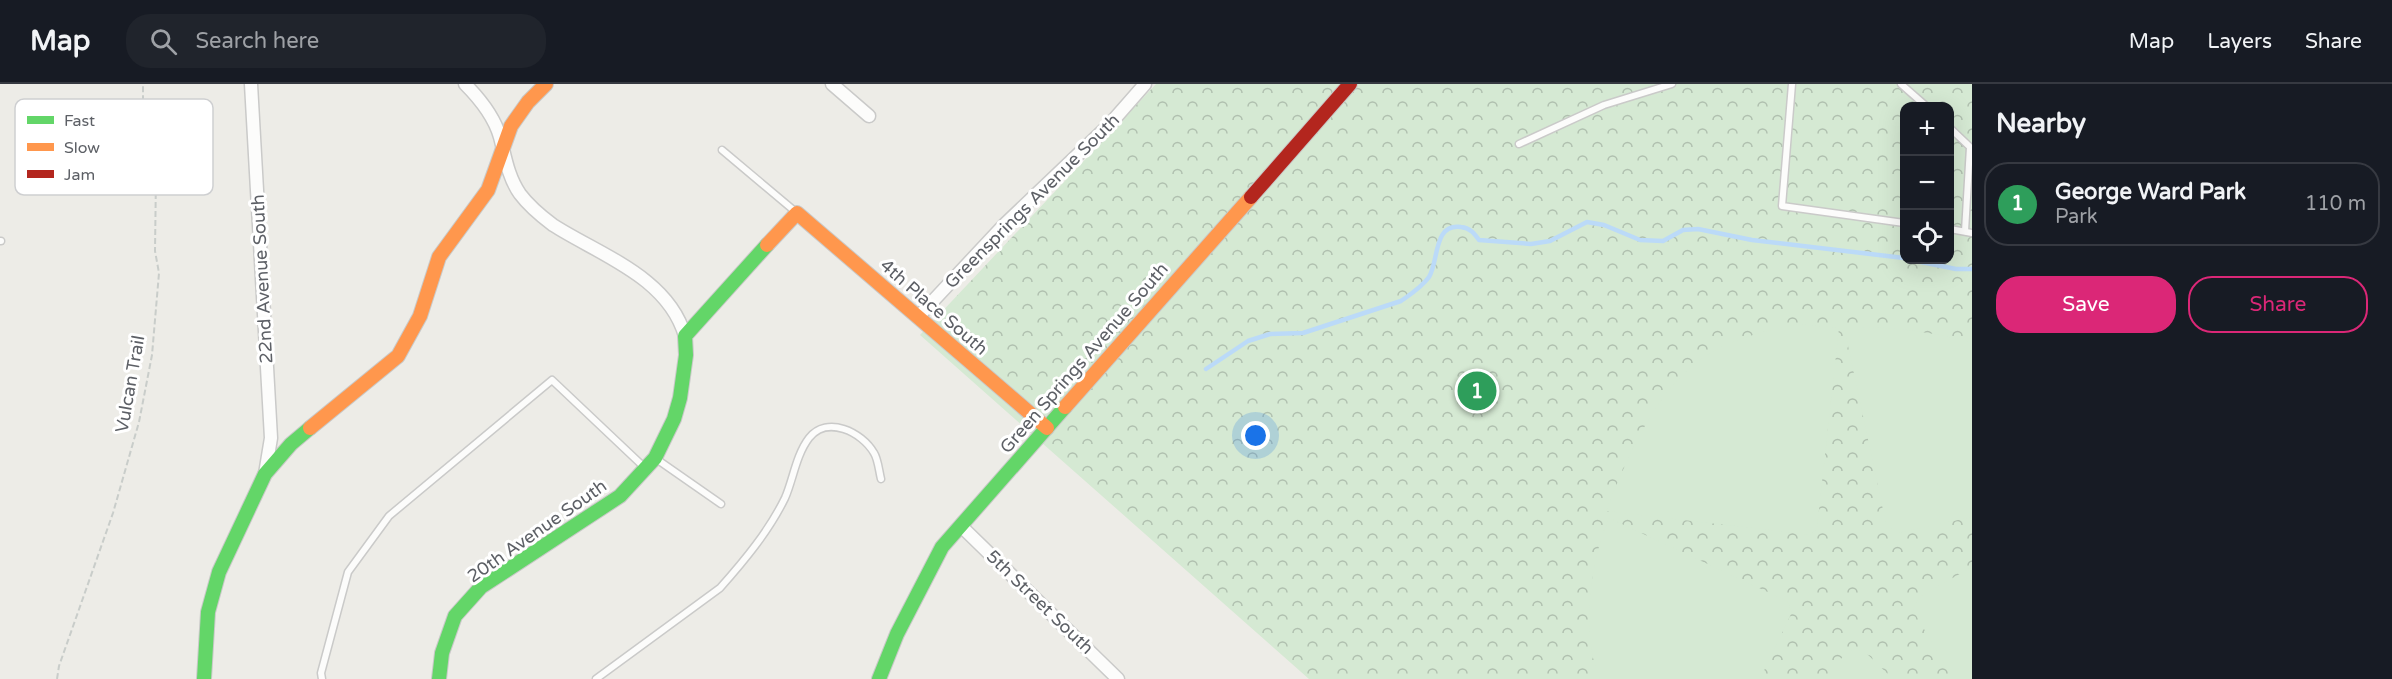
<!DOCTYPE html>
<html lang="en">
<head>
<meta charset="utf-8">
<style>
	body { margin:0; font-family:"Varela Round",sans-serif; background:#20242c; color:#f1f3f6 }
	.controls { position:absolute; right:18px; top:18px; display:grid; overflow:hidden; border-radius:12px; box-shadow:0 6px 24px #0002 }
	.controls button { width:54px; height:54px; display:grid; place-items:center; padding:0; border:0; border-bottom:2px solid #363941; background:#171b24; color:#f1f3f6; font:30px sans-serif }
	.you { position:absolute; left:1256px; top:352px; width:21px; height:21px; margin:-15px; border:4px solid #fff; border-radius:50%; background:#1a73e8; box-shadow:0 0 0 9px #1a73e833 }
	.badge { display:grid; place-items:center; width:39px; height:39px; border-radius:50%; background:#db2777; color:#fff; font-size:20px; font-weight:700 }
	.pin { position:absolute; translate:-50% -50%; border:3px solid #fff; box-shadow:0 2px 6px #0006 }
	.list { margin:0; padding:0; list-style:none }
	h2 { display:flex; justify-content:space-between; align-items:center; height:78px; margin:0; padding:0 24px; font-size:26px }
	h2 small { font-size:20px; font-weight:400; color:#9ea1a6 }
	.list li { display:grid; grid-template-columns:39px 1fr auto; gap:18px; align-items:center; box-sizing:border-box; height:84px; margin:0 12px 12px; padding:0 12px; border:2px solid #363941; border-radius:24px }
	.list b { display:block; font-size:22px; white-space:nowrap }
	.list p { margin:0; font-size:20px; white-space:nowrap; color:#9ea1a6 }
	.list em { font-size:20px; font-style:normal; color:#9ea1a6 }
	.actions { display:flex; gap:12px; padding:18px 24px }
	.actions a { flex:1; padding:14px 0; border:2px solid #db2777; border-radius:24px; text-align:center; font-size:21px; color:#db2777 }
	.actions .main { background:#db2777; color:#fff }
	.icon { flex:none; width:33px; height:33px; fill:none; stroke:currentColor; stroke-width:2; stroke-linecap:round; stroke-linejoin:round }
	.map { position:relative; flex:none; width:1972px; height:595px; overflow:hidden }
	header { display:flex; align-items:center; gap:36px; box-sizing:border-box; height:84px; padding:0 30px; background:#171b24; border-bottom:2px solid #363941 }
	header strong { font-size:28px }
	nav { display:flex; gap:33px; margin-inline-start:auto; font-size:21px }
	.search { width:420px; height:54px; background:#20242c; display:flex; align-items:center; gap:15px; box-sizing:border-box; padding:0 21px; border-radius:24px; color:#9ea1a6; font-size:22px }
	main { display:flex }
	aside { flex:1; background:#171b24 }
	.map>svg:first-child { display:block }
	.forest { fill:url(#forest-crowns); fill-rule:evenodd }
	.garden { fill:#d5e9d3 }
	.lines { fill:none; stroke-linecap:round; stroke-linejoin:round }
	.stream { stroke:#bbdaf8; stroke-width:4.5 }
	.lane-casing { stroke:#cacac9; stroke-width:9 }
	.street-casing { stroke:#cacac9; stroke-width:15 }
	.fast-casing { stroke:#c9c9c8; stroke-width:16 }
	.slow-casing { stroke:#c9c9c8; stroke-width:16 }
	.jam-casing { stroke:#c9c9c8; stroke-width:16 }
	.path { stroke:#c9cdca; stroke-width:2; stroke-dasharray:6 3; stroke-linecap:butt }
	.lane { stroke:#fcfcfb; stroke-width:6 }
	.street { stroke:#fcfcfb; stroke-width:12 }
	.fast { stroke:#63d668; stroke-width:14 }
	.slow { stroke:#ff974d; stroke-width:14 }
	.jam { stroke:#b3261e; stroke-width:14 }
	.labels { text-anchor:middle; stroke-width:6; stroke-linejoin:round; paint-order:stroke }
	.street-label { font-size:18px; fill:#5d6066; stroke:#fff }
	.key { fill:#fff; stroke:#cecfd1; stroke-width:1.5 }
	.key-label { font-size:16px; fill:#5d6066 }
</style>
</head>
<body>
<header>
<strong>Map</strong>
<div class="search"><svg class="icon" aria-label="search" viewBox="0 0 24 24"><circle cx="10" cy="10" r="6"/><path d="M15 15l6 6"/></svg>Search here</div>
<nav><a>Map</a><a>Layers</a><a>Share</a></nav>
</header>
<main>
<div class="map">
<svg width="1972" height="595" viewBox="0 0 1972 595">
	<defs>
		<pattern id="forest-crowns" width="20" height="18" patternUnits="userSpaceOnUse" patternTransform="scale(1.5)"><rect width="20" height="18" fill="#d5e9d3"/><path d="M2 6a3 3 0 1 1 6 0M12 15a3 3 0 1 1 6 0" fill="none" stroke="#b0c0af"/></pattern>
	</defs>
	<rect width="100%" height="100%" fill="#edece7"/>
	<path class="forest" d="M1156,0H1972V595H1309L920,251ZM1904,22H1950V176H1904Z"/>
	<g class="garden">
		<path d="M1799,240L1839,244L1817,444L1811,451L1606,427C1628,373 1658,298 1712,268C1739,253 1769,246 1799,240Z"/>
		<path d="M1844,243C1891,242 1926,247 1972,258V433L1897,449L1886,440Z"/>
		<path d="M1609,434L1787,517L1792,528L1760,595H1600C1580,551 1590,477 1609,434Z"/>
		<path d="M1972,483V595H1953L1913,526L1919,513Z"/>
		<path d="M1863,566L1893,595H1823L1848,567Z"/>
	</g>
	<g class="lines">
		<g class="stream">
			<path d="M1911,176L1956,185H1972"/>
			<path d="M1206,285L1248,257L1270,250L1303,249L1401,217C1411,210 1422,203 1429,193C1439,177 1433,139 1461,143C1470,144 1474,149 1479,156L1531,160L1550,157L1587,138L1604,141L1640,156L1663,157L1683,146L1698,145L1752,156L1904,174"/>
		</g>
		<defs>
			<g id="lane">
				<path d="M1792,0L1782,122L1904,139"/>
				<path d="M1901,0L1926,22"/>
				<path d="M1950,44L1970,63L1965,147"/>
				<path d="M1519,60L1604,21L1672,0"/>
				<path d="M722,66L797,129"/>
				<path d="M1950,145L1972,149"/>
				<path d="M0,157H1"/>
				<path d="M655,374L721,420"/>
				<path d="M322,595L321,589L348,488L389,432L552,296L644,383"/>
				<path d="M596,595L720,504C744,477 769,447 785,414C793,396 796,371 809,354C827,331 862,348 874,369C878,375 879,387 881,395"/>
			</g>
			<g id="street">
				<path d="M251,0L271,354L265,390"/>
				<path d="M465,0C480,15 494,32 500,53C505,72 508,93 520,110C529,122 541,132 553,141C600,171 668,193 685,252"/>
				<path d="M832,0L869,32"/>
				<path d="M918,233L1003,142L1110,40L1145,0"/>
				<path d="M961,442L1118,595"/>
			</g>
			<g id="fast">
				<path d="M204,595L208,528L219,488L265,390L291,360L310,344"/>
				<path d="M439,595L442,569L455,532L481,503L620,412L655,374L674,335L680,314L686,271L685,252L767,161"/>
				<path d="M879,595L897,550L942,463L1065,323"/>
			</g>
			<g id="slow">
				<path d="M767,161L797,129L1047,344"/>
				<path d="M1065,323L1251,113"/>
				<path d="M310,344L398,272L420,232L439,173L488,106L511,42L528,18L546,0"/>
			</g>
			<path id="jam" d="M1251,113L1350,0"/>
		</defs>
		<use href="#lane" class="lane-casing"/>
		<use href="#street" class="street-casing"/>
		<use href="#fast" class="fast-casing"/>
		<use href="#slow" class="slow-casing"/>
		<use href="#jam" class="jam-casing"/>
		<path class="path" d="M57,595L59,582L113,429L139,338L152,271L159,189L155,167L156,90L143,30V0"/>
		<use href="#lane" class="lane"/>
		<use href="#street" class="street"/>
		<use href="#fast" class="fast"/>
		<use href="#slow" class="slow"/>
		<use href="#jam" class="jam"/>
	</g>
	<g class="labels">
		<g class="street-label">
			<text transform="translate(1032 117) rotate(-45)" y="6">Greensprings Avenue South</text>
			<text transform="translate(262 195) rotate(-93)" y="6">22nd Avenue South</text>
			<text transform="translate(934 223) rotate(41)" y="6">4th Place South</text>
			<text transform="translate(1084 274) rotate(-49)" y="6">Green Springs Avenue South</text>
			<text transform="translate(130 300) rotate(-80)" y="6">Vulcan Trail</text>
			<text transform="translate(537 447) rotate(-35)" y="6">20th Avenue South</text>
			<text transform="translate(1040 518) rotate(44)" y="6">5th Street South</text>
		</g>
	</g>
	<rect x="15" y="15" width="198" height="96" rx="9" class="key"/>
	<rect x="27" y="32" width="27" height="8" fill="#63d668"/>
	<rect x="27" y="59" width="27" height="8" fill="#ff974d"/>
	<rect x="27" y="86" width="27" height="8" fill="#b3261e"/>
	<g class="key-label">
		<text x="64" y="42">Fast</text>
		<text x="64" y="69">Slow</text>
		<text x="64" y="96">Jam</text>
	</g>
</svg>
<div class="controls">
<button>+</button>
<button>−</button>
<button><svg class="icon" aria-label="locate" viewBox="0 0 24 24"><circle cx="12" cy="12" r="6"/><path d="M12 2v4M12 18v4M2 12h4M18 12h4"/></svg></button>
</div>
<div class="you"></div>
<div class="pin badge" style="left:1477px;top:307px;background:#2e9e5b">1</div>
</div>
<aside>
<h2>Nearby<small></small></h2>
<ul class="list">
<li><span class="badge" style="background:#2e9e5b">1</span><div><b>George Ward Park</b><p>Park</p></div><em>110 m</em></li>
</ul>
<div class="actions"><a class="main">Save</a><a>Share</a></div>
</aside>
</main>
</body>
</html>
